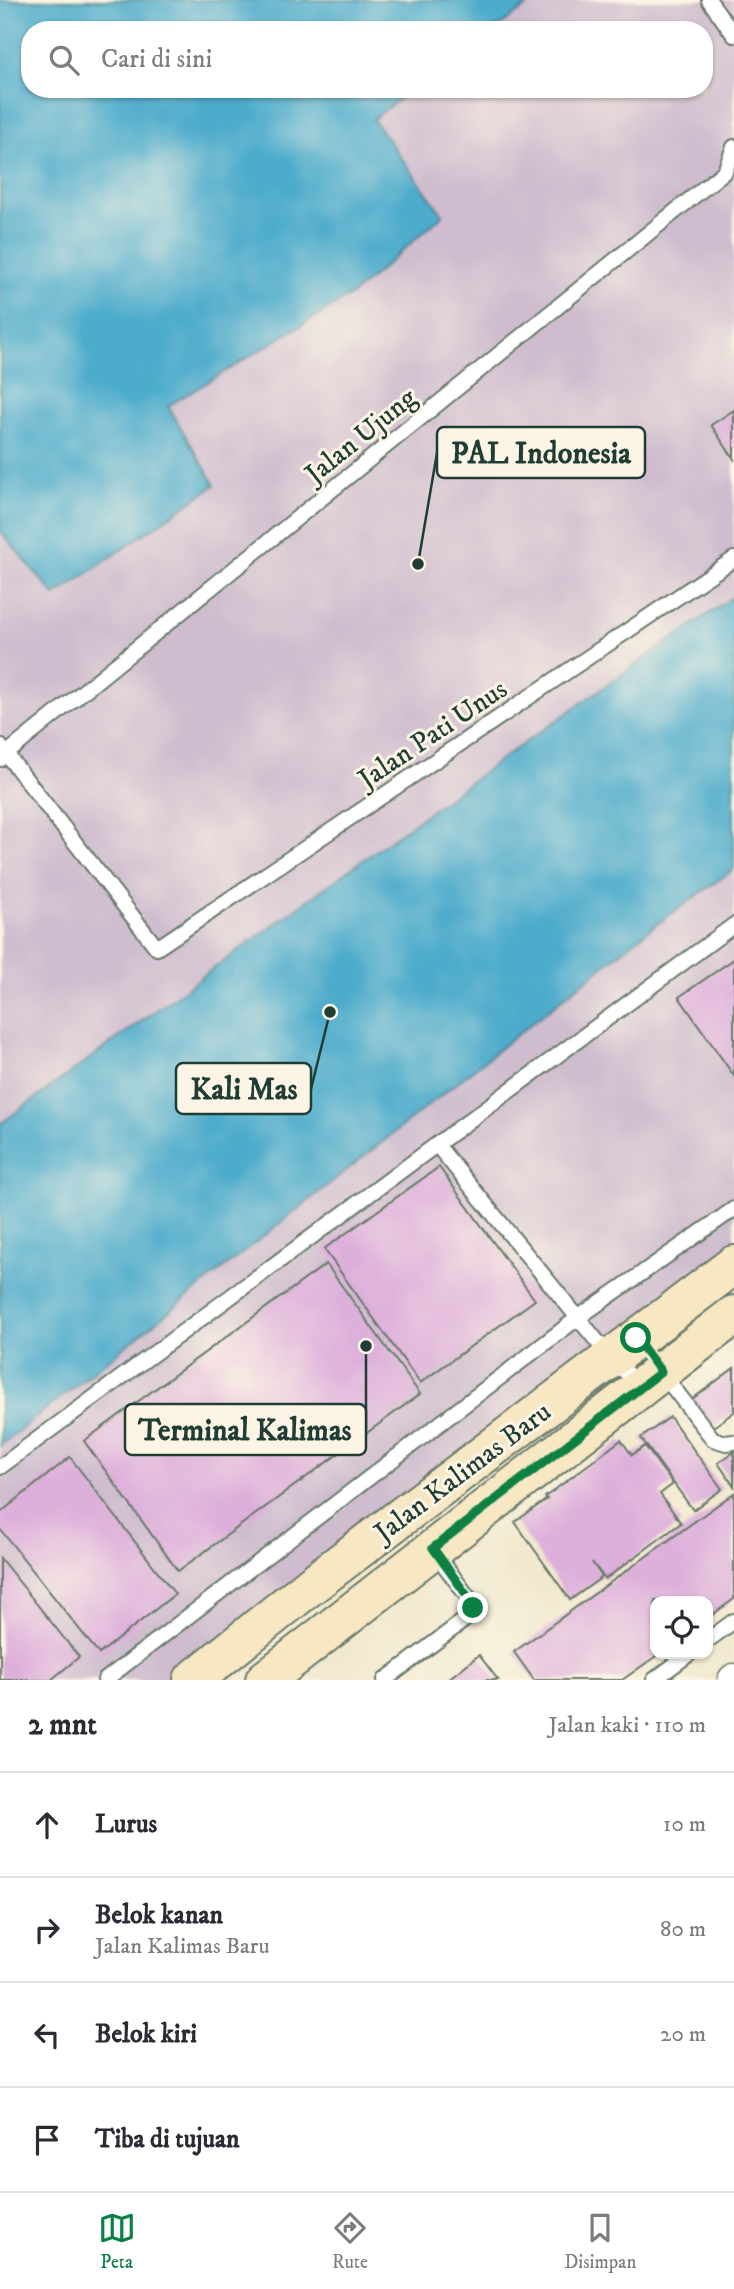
<!DOCTYPE html>
<html lang="id">
<head>
<meta charset="utf-8">
<style>
	body { margin:0; font-family:"IM FELL DW Pica",serif; background:#f7f7f7; color:#2b2b33 }
	.controls { position:absolute; right:21px; bottom:21px; display:grid; overflow:hidden; border-radius:14px; box-shadow:0 2px 5px #0004 }
	.controls button { width:63px; height:63px; display:grid; place-items:center; padding:0; border:0; border-bottom:2px solid #e1e1e2; background:#fff; color:#2b2b33; font:35px sans-serif }
	.stop { position:absolute; width:21px; height:21px; margin:-16px; border:5px solid #0b8043; border-radius:50%; background:#fff }
	.stop.end { background:#0b8043; border-color:#fff; box-shadow:0 2px 7px #0008 }
	.list { margin:0; padding:0; list-style:none }
	h2 { display:flex; justify-content:space-between; align-items:center; height:91px; margin:0; padding:0 28px; font-size:30px }
	h2 small { font-size:23px; font-weight:400; color:#7c7c81 }
	.list li { display:grid; grid-template-columns:46px 1fr auto; gap:21px; align-items:center; box-sizing:border-box; height:105px; padding:0 28px; border-top:2px solid #e1e1e2 }
	.list b { display:block; font-size:26px; white-space:nowrap }
	.list p { margin:0; font-size:23px; white-space:nowrap; color:#7c7c81 }
	.list em { font-size:23px; font-style:normal; color:#7c7c81 }
	.icon { flex:none; width:38px; height:38px; fill:none; stroke:currentColor; stroke-width:2; stroke-linecap:round; stroke-linejoin:round }
	.map { position:relative; flex:none; width:734px; height:1680px; overflow:hidden }
	.search { position:absolute; background:#fff; box-shadow:0 2px 5px #0004; left:21px; right:21px; top:21px; height:77px; display:flex; align-items:center; gap:18px; box-sizing:border-box; padding:0 24px; border-radius:28px; color:#7c7c81; font-size:26px }
	.sheet { height:511px; background:#fff }
	nav { display:flex; justify-content:space-around; align-items:center; box-sizing:border-box; height:98px; border-top:2px solid #e1e1e2; background:#fff; font-size:19px; color:#7c7c81 }
	nav a { display:grid; justify-items:center; gap:4px }
	nav .on { color:#0b8043 }
	.map>svg:first-child { display:block }
	.industrial { fill:#cfbdcf }
	.water { fill:#4daccc; stroke:#367480; stroke-width:2 }
	.building { fill:#ddafdb }
	.lines { fill:none; stroke-linecap:round; stroke-linejoin:round }
	.lane-casing { stroke:#68796a; stroke-width:18 }
	.street-casing { stroke:#68796a; stroke-width:33 }
	.secondary-casing { stroke:#68796a; stroke-width:42 }
	.lane { stroke:#fff; stroke-width:14 }
	.street { stroke:#fff; stroke-width:30 }
	.secondary { stroke:#f7e8c3; stroke-width:38 }
	.route { stroke:#0b8043; stroke-width:9 }
	.labels { text-anchor:middle; stroke-width:6; stroke-linejoin:round; paint-order:stroke }
	.street-label { font-size:28px; fill:#1f3d34; stroke:#fcf5e5 }
	.leader { fill:none; stroke:#1f3d34; stroke-width:2.5 }
	.callout-dot { fill:#1f3d34; stroke:#fcf5e5; stroke-width:2.5 }
	.callout { fill:#fcf5e5; stroke:#1f3d34; stroke-width:2.5 }
	.callout-label { font-size:30px; text-anchor:middle; font-weight:bold; fill:#1f3d34 }
</style>
</head>
<body>
<div class="map">
<svg width="734" height="1680" viewBox="0 0 734 1680">
	<rect width="100%" height="100%" fill="#fcf5e5"/>
	<filter id="ink" filterUnits="userSpaceOnUse"><feTurbulence type="fractalNoise" baseFrequency=".0143" numOctaves="2"/><feDisplacementMap in="SourceGraphic" scale="14" xChannelSelector="R" yChannelSelector="G"/><feConvolveMatrix kernelMatrix="1 2 1 2 8 2 1 2 1" color-interpolation-filters="sRGB"/></filter>
	<filter id="wash" filterUnits="userSpaceOnUse"><feTurbulence type="fractalNoise" baseFrequency=".00686" numOctaves="4" result="noise"/><feDisplacementMap in="SourceGraphic" scale="28" xChannelSelector="R" yChannelSelector="G"/><feGaussianBlur stdDeviation="1.57" result="paint"/><feColorMatrix in="noise" values="0 0 0 0 0 0 0 0 0 0 0 0 0 0 0 0 0 1.4 0 .05"/><feComposite in="paint" operator="in"/></filter>
	<g filter="url(#wash)">
		<rect width="100%" height="100%" fill="#f1e9ce"/>
		<g class="industrial">
			<path d="M535,0H734V596L507,755L0,1124V531L55,595L214,484L167,406L353,294L373,119L413,89H704V30H494Z"/>
			<path d="M734,869V1247L179,1680H0V1446L650,929Z"/>
		</g>
		<g class="water">
			<path d="M0,0H535L494,30H30V89H413L373,119L443,215L353,294L168,406L215,485L55,596L0,531Z"/>
			<path d="M734,596V869L650,929L0,1446V1124L507,755Z"/>
		</g>
		<g id="blocks">
			<g class="building">
				<path d="M734,410V459L711,425Z"/>
				<path d="M734,959V1076L679,997Z"/>
				<path d="M439,1167L535,1300L420,1383L324,1249Z"/>
				<path d="M326,1264L420,1394L178,1571L84,1441Z"/>
				<path d="M734,1368V1412L712,1428L691,1400Z"/>
				<path d="M670,1417L722,1489L693,1510L641,1438Z"/>
				<path d="M621,1440L632,1455L645,1446L673,1484L660,1494L681,1523L605,1579L592,1562L602,1577L570,1600L515,1522L547,1499L545,1497Z"/>
				<path d="M734,1452V1486L718,1463Z"/>
				<path d="M70,1457L175,1594L99,1654L0,1529V1513Z"/>
				<path d="M734,1493V1599L708,1618V1601H655V1654H659L622,1680H534L514,1652Z"/>
				<path d="M0,1558L79,1657L51,1680H0Z"/>
				<path d="M479,1655L498,1680H447Z"/>
			</g>
		</g>
	</g>
	<g filter="url(#ink)">
		<use href="#blocks" fill-opacity="0" stroke="#68796a" stroke-width="2"/>
		<g class="lines">
			<defs>
				<g id="lane">
					<path d="M709,0L734,35"/>
					<path d="M0,746L157,948L734,559"/>
					<path d="M0,759L725,171L734,147"/>
					<path d="M437,1145L610,1357L640,1386"/>
					<path d="M637,1341L713,1439L726,1443L734,1442"/>
					<path d="M0,1467L734,925"/>
					<path d="M708,1640L734,1621"/>
					<path d="M105,1680L579,1317L734,1209"/>
					<path d="M385,1680L471,1615L473,1608L471,1601L433,1550"/>
					<path d="M654,1680L689,1654"/>
				</g>
				<path id="street" d="M733,1680L734,1679"/>
				<g id="secondary">
					<path d="M193,1680L310,1586L734,1265"/>
					<path d="M265,1680L734,1315"/>
				</g>
			</defs>
			<use href="#lane" class="lane-casing"/>
			<use href="#street" class="street-casing"/>
			<use href="#secondary" class="secondary-casing"/>
			<use href="#lane" class="lane"/>
			<use href="#street" class="street"/>
			<use href="#secondary" class="secondary"/>
		</g>
	</g>
	<g class="lines" filter="url(#ink)">
		<path class="route" d="M473,1608L471,1601L433,1548L661,1372L636,1338"/>
	</g>
	<g class="labels">
		<g class="street-label">
			<text transform="translate(360 435) rotate(-39)" y="10">Jalan Ujung</text>
			<text transform="translate(432 733) rotate(-34)" y="10">Jalan Pati Unus</text>
			<text transform="translate(462 1471) rotate(-37)" y="10">Jalan Kalimas Baru</text>
		</g>
	</g>
	<path class="leader" d="M418 564L437 453M330 1012L311 1089M366 1346L366 1429"/>
	<g class="callout-dot">
		<circle cx="418" cy="564" r="7"/>
		<circle cx="330" cy="1012" r="7"/>
		<circle cx="366" cy="1346" r="7"/>
	</g>
	<g class="callout">
		<rect x="437" y="427" width="208" height="51" rx="7"/>
		<rect x="176" y="1063" width="135" height="51" rx="7"/>
		<rect x="125" y="1404" width="241" height="51" rx="7"/>
	</g>
	<g class="callout-label">
		<text x="541" y="463">PAL Indonesia</text>
		<text x="244" y="1099">Kali Mas</text>
		<text x="245" y="1440">Terminal Kalimas</text>
	</g>
</svg>
<div class="controls">
<button><svg class="icon" aria-label="locate" viewBox="0 0 24 24"><circle cx="12" cy="12" r="6"/><path d="M12 2v4M12 18v4M2 12h4M18 12h4"/></svg></button>
</div>
<div class="stop" style="left:636px;top:1338px"></div>
<div class="stop end" style="left:473px;top:1608px"></div>
<div class="search"><svg class="icon" aria-label="search" viewBox="0 0 24 24"><circle cx="10" cy="10" r="6"/><path d="M15 15l6 6"/></svg>Cari di sini</div>
</div>
<section class="sheet">
<h2>2 mnt<small>Jalan kaki · 110 m</small></h2>
<ul class="list">
<li><svg class="icon" aria-label="ahead" viewBox="0 0 24 24"><path d="M12 20V5M6 11l6-6 6 6"/></svg><div><b>Lurus</b></div><em>10 m</em></li>
<li><svg class="icon" aria-label="right" viewBox="0 0 24 24"><path d="M7 20v-9h11M14 6l5 5-5 5"/></svg><div><b>Belok kanan</b><p>Jalan Kalimas Baru</p></div><em>80 m</em></li>
<li><svg class="icon" aria-label="left" viewBox="0 0 24 24"><path d="M17 20v-9H6M10 6l-5 5 5 5"/></svg><div><b>Belok kiri</b></div><em>20 m</em></li>
<li><svg class="icon" aria-label="arrive" viewBox="0 0 24 24"><path d="M6 21V4h12l-3 4 3 4H6"/></svg><div><b>Tiba di tujuan</b></div></li>
</ul>
</section>
<nav>
<a class="on"><svg class="icon" aria-label="map" viewBox="0 0 24 24"><path d="M3 6l6-2 6 2 6-2v14l-6 2-6-2-6 2zM9 4v14M15 6v14"/></svg>Peta</a>
<a><svg class="icon" aria-label="directions" viewBox="0 0 24 24"><path d="M12 3l9 9-9 9-9-9zM9 14v-3h6M13 9l2 2-2 2"/></svg>Rute</a>
<a><svg class="icon" aria-label="saved" viewBox="0 0 24 24"><path d="M7 4h10v16l-5-4-5 4z"/></svg>Disimpan</a>
</nav>
</body>
</html>
